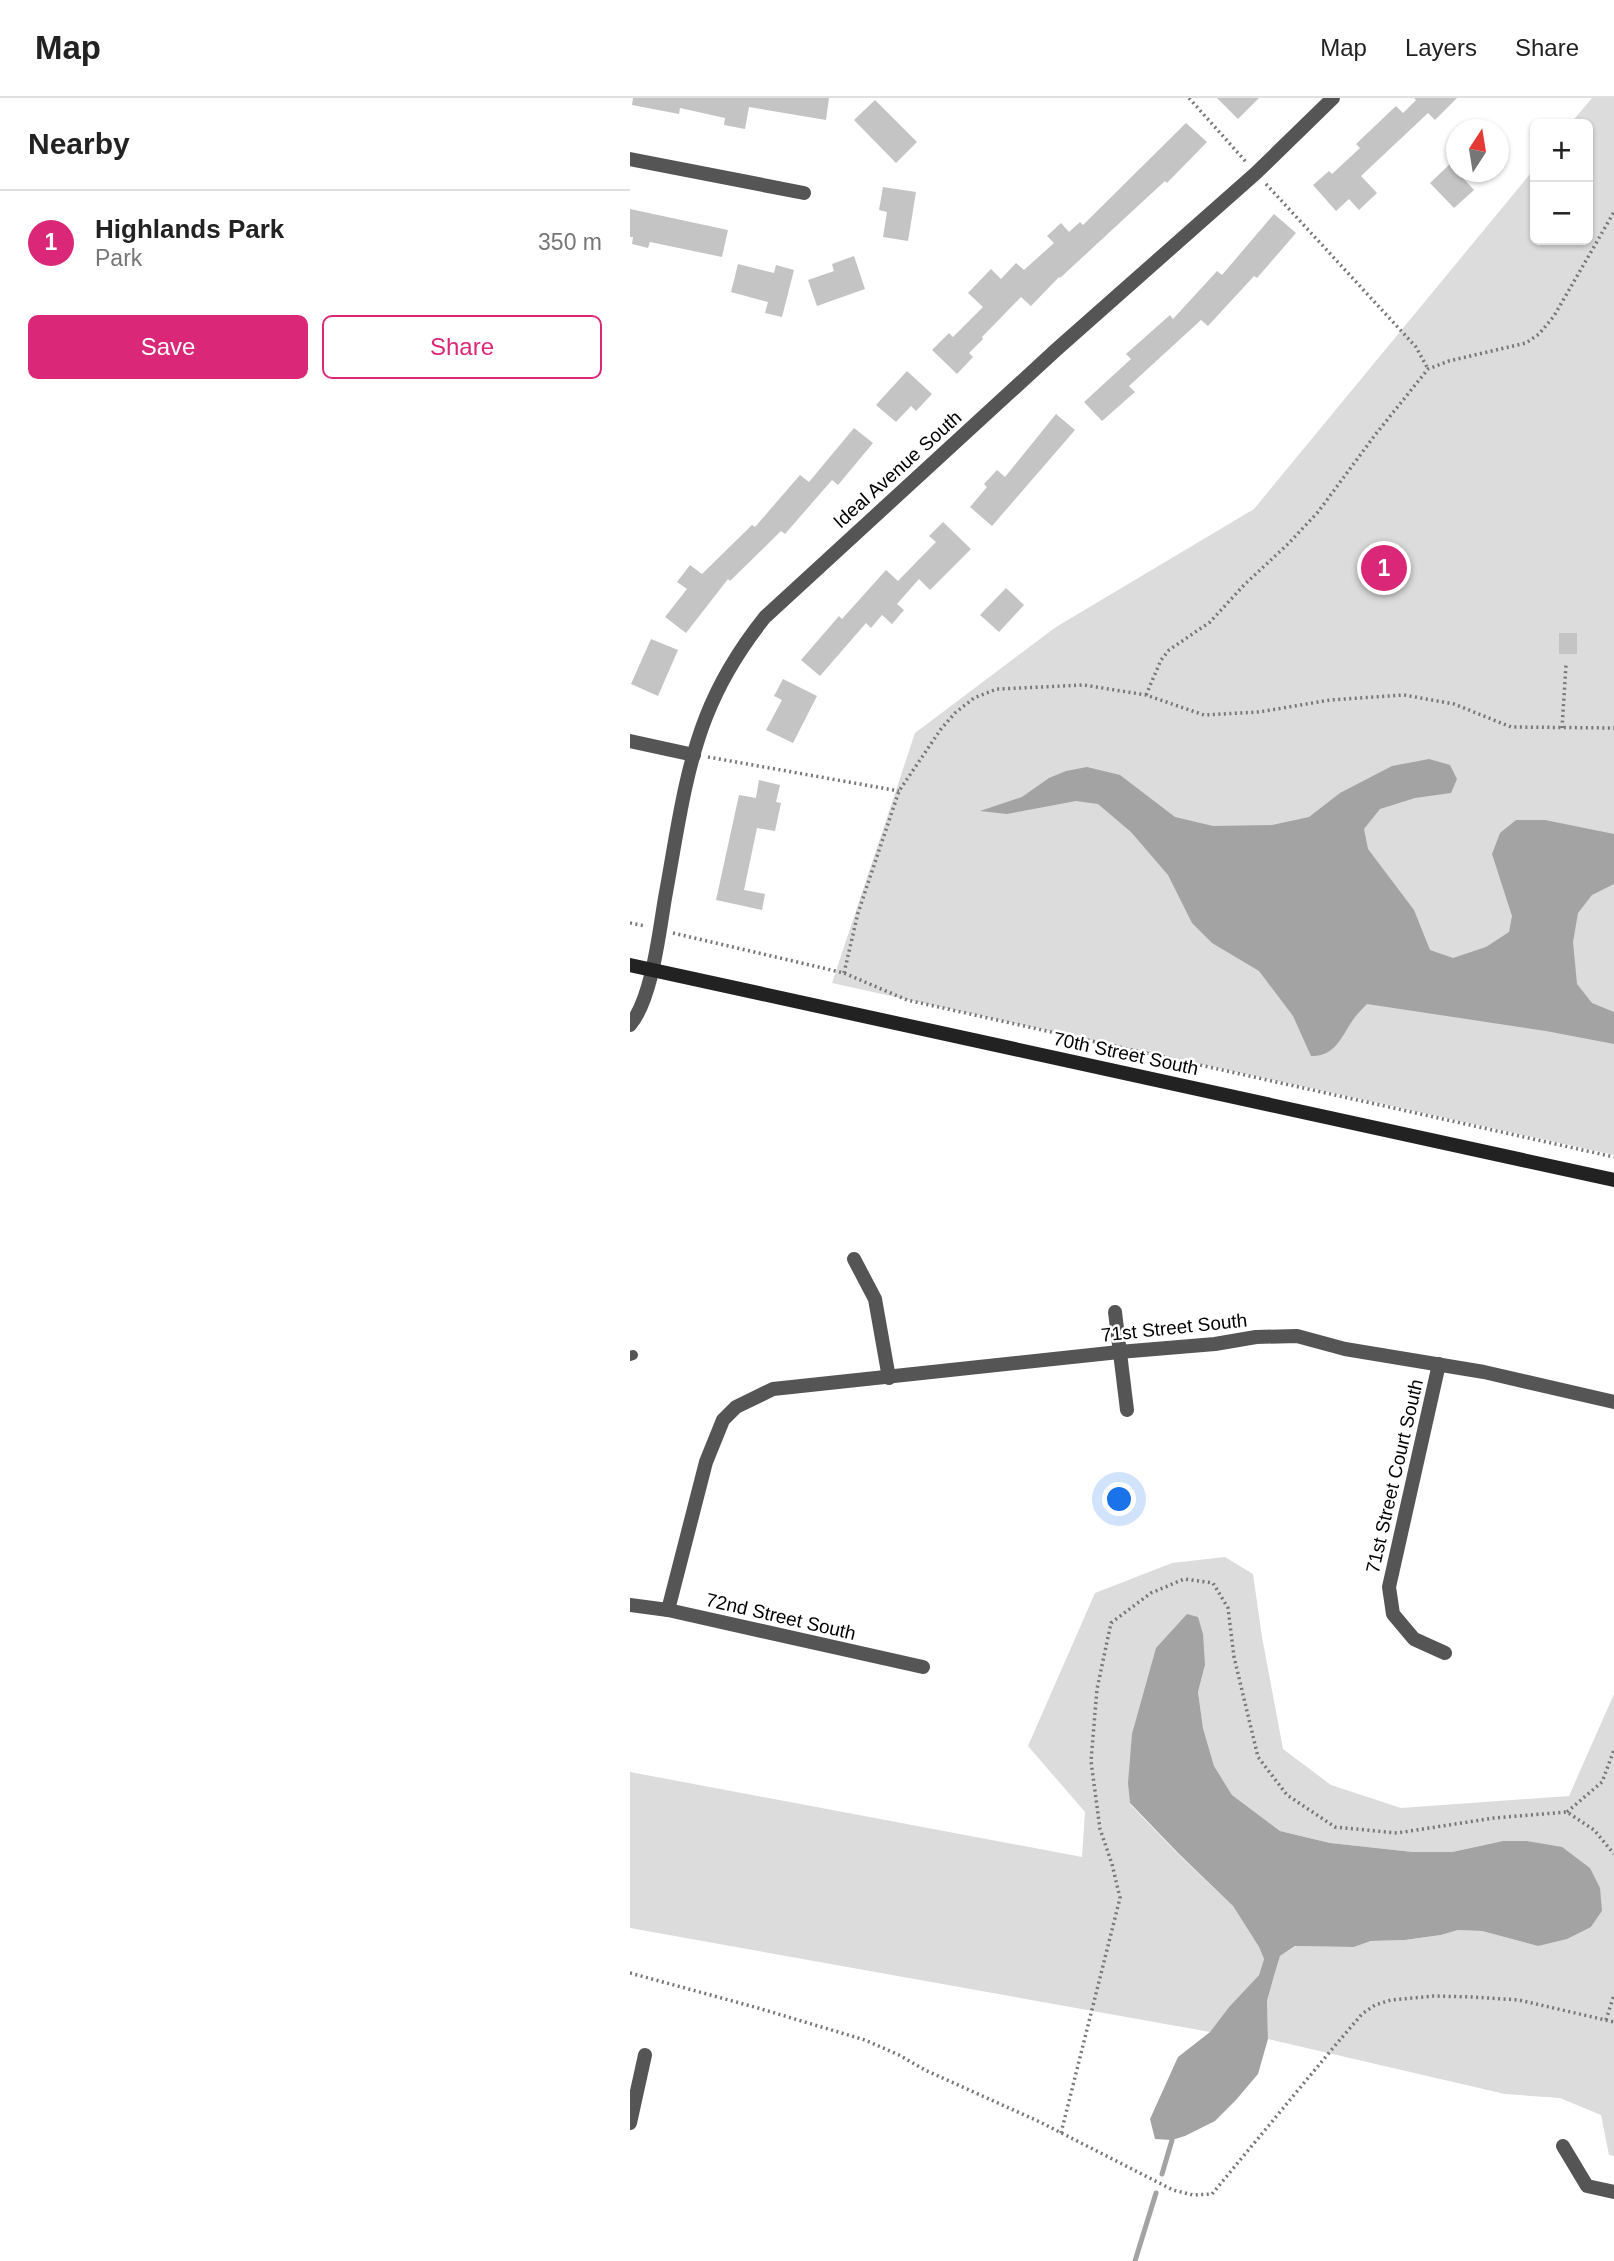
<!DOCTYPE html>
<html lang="en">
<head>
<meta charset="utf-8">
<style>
	body { margin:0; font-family:Arial,sans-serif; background:#f6f6f6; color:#222 }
	.controls { position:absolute; right:21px; top:21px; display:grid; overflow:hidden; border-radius:10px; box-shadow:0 2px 5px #0004 }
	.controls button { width:63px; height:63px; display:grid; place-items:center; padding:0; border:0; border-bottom:2px solid #e0e0e0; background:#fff; color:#222; font:35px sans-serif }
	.compass { position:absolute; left:816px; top:21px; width:63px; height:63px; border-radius:50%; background:#fff; box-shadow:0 2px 5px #0004; rotate:12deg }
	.you { position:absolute; left:490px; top:1402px; width:24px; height:24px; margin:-18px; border:5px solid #fff; border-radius:50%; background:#1a73e8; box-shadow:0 0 0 10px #1a73e833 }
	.badge { display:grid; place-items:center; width:46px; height:46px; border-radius:50%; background:#db2777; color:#fff; font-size:23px; font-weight:700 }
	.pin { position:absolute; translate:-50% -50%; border:4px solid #fff; box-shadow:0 2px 7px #0006 }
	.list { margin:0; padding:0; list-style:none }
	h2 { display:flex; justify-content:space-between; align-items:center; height:91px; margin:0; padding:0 28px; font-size:30px }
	h2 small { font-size:23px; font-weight:400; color:#767676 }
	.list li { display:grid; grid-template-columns:46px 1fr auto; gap:21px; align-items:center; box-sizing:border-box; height:105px; padding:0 28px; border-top:2px solid #e0e0e0 }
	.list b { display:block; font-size:26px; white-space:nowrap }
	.list p { margin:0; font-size:23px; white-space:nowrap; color:#767676 }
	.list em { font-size:23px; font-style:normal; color:#767676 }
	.actions { display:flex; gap:14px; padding:21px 28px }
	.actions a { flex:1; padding:16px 0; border:2px solid #db2777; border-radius:10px; text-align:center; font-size:24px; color:#db2777 }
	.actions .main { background:#db2777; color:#fff }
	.map { position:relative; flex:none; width:984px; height:2163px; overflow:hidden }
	header { display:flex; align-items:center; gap:42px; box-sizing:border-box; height:98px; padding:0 35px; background:#fff; border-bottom:2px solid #e0e0e0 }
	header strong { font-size:33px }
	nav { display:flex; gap:38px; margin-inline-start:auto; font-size:24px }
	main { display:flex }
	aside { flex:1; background:#fff }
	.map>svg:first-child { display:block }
	.green { fill:#dcdcdc }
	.water { fill:#a3a3a3 }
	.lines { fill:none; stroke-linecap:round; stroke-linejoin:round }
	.stream { stroke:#a3a3a3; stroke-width:5 }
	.building { fill:#c4c4c4 }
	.path { stroke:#777; stroke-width:3.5; stroke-dasharray:2 3.5; stroke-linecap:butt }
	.lane { stroke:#555; stroke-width:10 }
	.street { stroke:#555; stroke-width:14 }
	.secondary { stroke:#222; stroke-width:14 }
	.labels { text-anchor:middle; stroke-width:5; stroke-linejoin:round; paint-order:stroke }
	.street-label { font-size:19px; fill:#000; stroke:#fff }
</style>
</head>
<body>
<header>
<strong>Map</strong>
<nav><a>Map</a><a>Layers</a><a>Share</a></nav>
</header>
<main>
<aside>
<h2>Nearby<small></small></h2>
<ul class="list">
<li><span class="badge">1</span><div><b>Highlands Park</b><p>Park</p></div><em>350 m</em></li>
</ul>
<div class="actions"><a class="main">Save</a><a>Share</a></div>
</aside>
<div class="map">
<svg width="984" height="2163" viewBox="0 0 984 2163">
	<rect width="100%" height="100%" fill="#fff"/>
	<g class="green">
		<path d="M962,0H984V1057L202,885L285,635L426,529L624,411L905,70V142H958V26H940Z"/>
		<path d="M595,1459L623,1476L632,1539L653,1651L701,1687L771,1710L939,1698L984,1596V2058L979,2057L971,2017L930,2000L875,1996L638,1941L637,1903L644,1878L650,1858L666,1848L724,1849L741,1843L776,1842L811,1837L828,1832L852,1833L908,1848L961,1829L972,1813L932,1750L897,1743H873L822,1754H783L700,1745L650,1733L602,1697L584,1668L573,1630L568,1594L575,1567L500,1706L549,1757L603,1808L629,1849L634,1861L629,1877L599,1909L580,1934L0,1830V1674L452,1759L455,1714L398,1648L465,1495L542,1465Z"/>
	</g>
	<g class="water">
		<path d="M799,661L820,667L827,681L821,695L785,700L750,711L734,731L738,751L784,812L800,852L823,860L856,849L879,834L882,818L862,756L870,735L886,722H915L984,736V786L962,797L948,815L943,844L947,886L962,905L984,914V946L916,933L737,906C733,910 729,914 725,919C712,936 707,959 681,958L663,918L629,873L582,845L562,825L538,777L501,734L468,706L446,703L377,716L350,713L392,699L419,680L436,673L457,669L490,677L545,719L583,728L642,727L679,719L710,695L762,668Z"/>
		<path d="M557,1516L568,1519L573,1536L575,1567L568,1594L573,1630L584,1668L602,1697L650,1733L700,1745L783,1754H822L873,1743H897L932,1749L960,1770L970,1790L972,1813L961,1829L937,1841L908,1848L852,1833L828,1832L811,1837L775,1842L741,1843L724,1849L665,1848L650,1858L644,1878L637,1903L638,1941L628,1976L606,2002L585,2023L555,2038L542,2042L525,2041L520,2021L548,1959L580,1934L599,1909L629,1877L634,1861L629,1849L603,1808L549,1756L500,1705L498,1685L502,1636L526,1550Z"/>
	</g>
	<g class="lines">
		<g class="stream">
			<path d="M532,2076L542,2042"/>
			<path d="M505,2163L526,2095"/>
		</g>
	</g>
	<g class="building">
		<path d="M3,0H199L196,22L119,9L115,31L94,27L95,20L50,10L49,16L2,7Z"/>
		<path d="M587,0H629L608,21Z"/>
		<path d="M784,0H827L805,22L798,15L731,78L747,95L729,112L719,101L706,113L683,87L699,73L702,76L730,50L726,46L766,8L773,15L786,2Z"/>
		<path d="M245,2L287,44L266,65L224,22Z"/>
		<path d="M556,25L577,44L537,85L535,83L430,180L429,179L401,208L391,199L352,239L353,241L339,255L343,259L327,276L302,252L319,235L323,239L353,209L338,195L361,171L371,181L386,165L394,172L424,145L417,138L431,125L439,134L450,124L453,127Z"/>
		<path d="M820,66L844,92L824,110L800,85Z"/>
		<path d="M253,89L286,94L278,143L253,139L257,114L249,112Z"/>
		<path d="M0,111L98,132L92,159L20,144L18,150L2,146L3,139H0Z"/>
		<path d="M644,116L666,135L627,180L624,178L578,228L571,222L499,288L505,294L472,323L454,304L501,261L496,256L540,217L543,221L587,173L592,177Z"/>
		<path d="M224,158L235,191L187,208L178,182L204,173L202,166Z"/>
		<path d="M108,166L144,175L146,167L164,172L152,219L135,215L138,204L101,194Z"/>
		<path d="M277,273L302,296L286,313L281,308L266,324L246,307Z"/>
		<path d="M426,316L445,332L362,428L340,409L357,389L354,386L367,372L375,379Z"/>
		<path d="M224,330L243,345L208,387L202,382L155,436L151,433L100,483L98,481L56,535L35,519L57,491L47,484L60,467L72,476L122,427L125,429L170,377L179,384Z"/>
		<path d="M313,424L341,451L300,492L289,481L267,506L274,512L262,526L252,517L241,530L236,525L190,578L171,562L209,518L212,521L256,472L268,483L306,444L299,438Z"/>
		<path d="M376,490L394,507L369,534L350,517Z"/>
		<rect x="929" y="535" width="18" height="21"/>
		<path d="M21,541L48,552L28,598L1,586Z"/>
		<path d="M153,581L187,598L163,645L136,632L152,602L144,598Z"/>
		<path d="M129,682L150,687L146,704L151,705L145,733L127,730L114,792L135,796L132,812L86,802L109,697L126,700Z"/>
	</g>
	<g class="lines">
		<g class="path">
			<path d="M559,0L617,65"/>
			<path d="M636,86L786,249L798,271"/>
			<path d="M516,597L531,562L539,552L580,524L615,486L659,445L688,414L745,337L798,271L819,263L896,245L909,236L924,218L984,114"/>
			<path d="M932,630L936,567"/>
			<path d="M78,659L269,693"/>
			<path d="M0,825L15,828"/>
			<path d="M43,835L214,875L277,902L984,1059"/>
			<path d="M214,875L228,815L269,693L311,631L325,615L344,600L367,591L454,587L516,597L574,617L629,614L700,602L774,597L824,606L881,629L984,630"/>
			<path d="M937,1714L972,1684L984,1652"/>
			<path d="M0,1875L128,1910L235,1942L269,1957L295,1972L410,2024L543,2092L563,2097L582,2096L703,1950L732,1916L745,1907L761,1902L804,1898L842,1899L889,1902L984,1924"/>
			<path d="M976,1922L984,1897"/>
			<path d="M431,2035L490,1800L482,1766L470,1731L461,1663L467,1591L481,1525L521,1495L540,1487L554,1481L583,1485L598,1510L604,1559L628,1659L657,1697L705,1729L767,1735L864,1720L937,1714L964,1732L984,1756"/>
		</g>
		<path class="lane" d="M0,1258L3,1257"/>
		<g class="street">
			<path d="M0,61L174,95"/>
			<path d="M0,643L64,657"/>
			<path d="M0,927C22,901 29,835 35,800C46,741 54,675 76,619C90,583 111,549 135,519L427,251L626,75L703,0"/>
			<path d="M224,1161L245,1201L259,1280"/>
			<path d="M485,1214L497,1312"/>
			<path d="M809,1266L759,1489L763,1516L784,1541L815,1555"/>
			<path d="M0,1507L38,1512L293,1569"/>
			<path d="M38,1512L76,1364L93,1322L106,1309L143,1291L489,1254L585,1246L626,1239L667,1238L715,1251L854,1274L984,1304"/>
			<path d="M0,2025L15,1957"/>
			<path d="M933,2048L957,2088L984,2094"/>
		</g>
		<path class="secondary" d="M0,867L984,1082"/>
	</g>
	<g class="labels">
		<g class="street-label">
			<text transform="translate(267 371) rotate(-42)" y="7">Ideal Avenue South</text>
			<text transform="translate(496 955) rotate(12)" y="7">70th Street South</text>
			<text transform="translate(544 1229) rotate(-6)" y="7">71st Street South</text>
			<text transform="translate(764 1378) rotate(-77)" y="7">71st Street Court South</text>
			<text transform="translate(151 1518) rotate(13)" y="7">72nd Street South</text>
		</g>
	</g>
</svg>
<div class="controls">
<button>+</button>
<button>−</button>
</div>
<svg class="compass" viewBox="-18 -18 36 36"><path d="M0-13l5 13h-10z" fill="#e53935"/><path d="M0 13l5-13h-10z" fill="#767676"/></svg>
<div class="you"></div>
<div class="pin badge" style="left:754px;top:470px">1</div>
</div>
</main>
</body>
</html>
